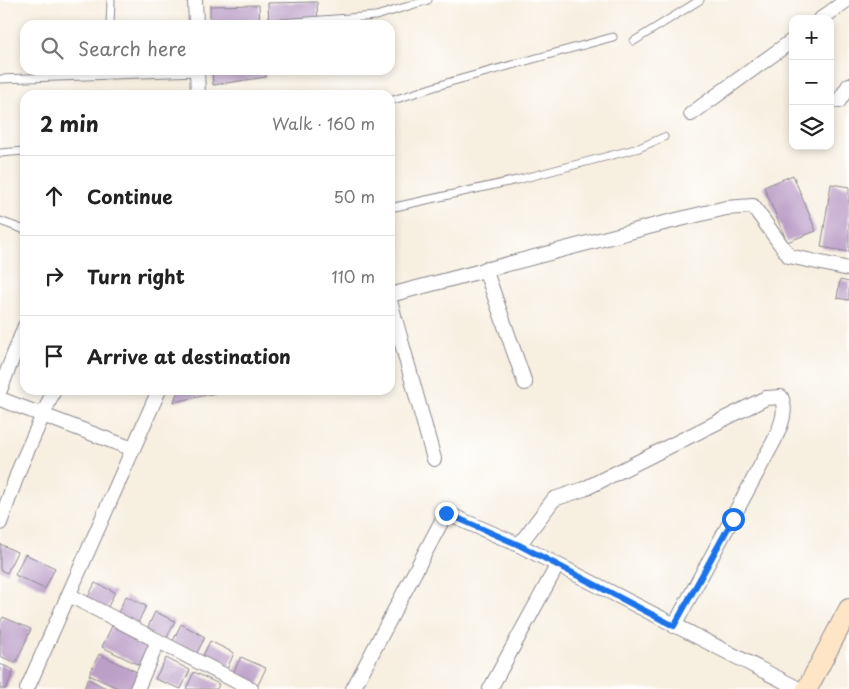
<!DOCTYPE html>
<html lang="en">
<head>
<meta charset="utf-8">
<style>
	body { margin:0; font-family:"Playpen Sans",sans-serif; background:#f6f6f6; color:#222 }
	.controls { position:absolute; right:15px; top:15px; display:grid; overflow:hidden; border-radius:10px; box-shadow:0 2px 8px #0003 }
	.controls button { width:45px; height:45px; display:grid; place-items:center; padding:0; border:0; border-bottom:1px solid #e0e0e0; background:#fff; color:#222; font:25px sans-serif }
	.stop { position:absolute; width:15px; height:15px; margin:-11px; border:4px solid #1a73e8; border-radius:50%; background:#fff }
	.stop.end { background:#1a73e8; border-color:#fff; box-shadow:0 1px 5px #0008 }
	.list { margin:0; padding:0; list-style:none }
	h2 { display:flex; justify-content:space-between; align-items:center; height:65px; margin:0; padding:0 20px; font-size:21px }
	h2 small { font-size:16px; font-weight:400; color:#767676 }
	.list li { display:grid; grid-template-columns:32px 1fr auto; gap:15px; align-items:center; box-sizing:border-box; height:80px; padding:0 20px; border-top:1px solid #e0e0e0 }
	.list b { display:block; font-size:19px; white-space:nowrap }
	.list em { font-size:16px; font-style:normal; color:#767676 }
	.icon { flex:none; width:28px; height:28px; fill:none; stroke:currentColor; stroke-width:2; stroke-linecap:round; stroke-linejoin:round }
	.map { position:relative; flex:none; width:849px; height:689px; overflow:hidden }
	.search { position:absolute; background:#fff; box-shadow:0 2px 8px #0003; left:20px; top:20px; width:375px; height:55px; display:flex; align-items:center; gap:12px; box-sizing:border-box; padding:0 18px; border-radius:15px; color:#767676; font-size:19px }
	.panel { position:absolute; background:#fff; box-shadow:0 2px 8px #0003; left:20px; top:90px; width:375px; height:305px; border-radius:15px }
	.map>svg:first-child { display:block }
	.building { fill:#bc9fc7 }
	.lines { fill:none; stroke-linecap:round; stroke-linejoin:round }
	.lane-casing { stroke:#8c888e; stroke-width:9 }
	.street-casing { stroke:#8c888e; stroke-width:16 }
	.secondary-casing { stroke:#8c888e; stroke-width:22 }
	.lane { stroke:#fff; stroke-width:7 }
	.street { stroke:#fff; stroke-width:14 }
	.secondary { stroke:#fee5c5; stroke-width:20 }
	.route { stroke:#1a73e8; stroke-width:6 }
</style>
</head>
<body>
<div class="map">
<svg width="849" height="689" viewBox="0 0 849 689">
	<rect width="100%" height="100%" fill="#fff"/>
	<filter id="ink" filterUnits="userSpaceOnUse"><feTurbulence type="fractalNoise" baseFrequency=".02" numOctaves="2"/><feDisplacementMap in="SourceGraphic" scale="10" xChannelSelector="R" yChannelSelector="G"/><feConvolveMatrix kernelMatrix="1 2 1 2 8 2 1 2 1" color-interpolation-filters="sRGB"/></filter>
	<filter id="wash" filterUnits="userSpaceOnUse"><feTurbulence type="fractalNoise" baseFrequency=".0096" numOctaves="4" result="noise"/><feDisplacementMap in="SourceGraphic" scale="20" xChannelSelector="R" yChannelSelector="G"/><feGaussianBlur stdDeviation="1.12" result="paint"/><feColorMatrix in="noise" values="0 0 0 0 0 0 0 0 0 0 0 0 0 0 0 0 0 1.4 0 .05"/><feComposite in="paint" operator="in"/></filter>
	<g filter="url(#wash)">
		<rect width="100%" height="100%" fill="#f7efe0"/>
		<g id="blocks">
			<g class="building">
				<path d="M317,2L318,25H269L268,3Z"/>
				<path d="M259,5L260,25H210V6Z"/>
				<path d="M212,70H265L266,77L213,85Z"/>
				<path d="M793,175L816,231L787,242L764,187Z"/>
				<path d="M831,184L849,187V252L821,247Z"/>
				<path d="M840,280L849,282V300L837,298Z"/>
				<path d="M178,390H226V391L174,402Z"/>
				<path d="M0,544L17,552L7,573L0,570Z"/>
				<path d="M25,554L55,568L45,589L15,575Z"/>
				<path d="M95,583L115,592L105,613L85,603Z"/>
				<path d="M126,596L146,606L136,627L116,617Z"/>
				<path d="M155,612L175,621L165,642L145,633Z"/>
				<path d="M3,617L31,629L16,663L0,656V623Z"/>
				<path d="M181,624L205,637L195,657L171,645Z"/>
				<path d="M112,626L153,646L143,667L102,647Z"/>
				<path d="M210,641L234,653L225,674L200,662Z"/>
				<path d="M99,654L141,674L134,689H120L89,675Z"/>
				<path d="M241,657L266,668L256,689L231,677Z"/>
				<path d="M166,658L190,670L181,689L155,679Z"/>
				<path d="M0,664L14,670L6,689H0Z"/>
				<path d="M194,672L219,684L217,689H186Z"/>
				<path d="M88,679L108,689H84Z"/>
			</g>
		</g>
	</g>
	<g filter="url(#ink)">
		<use href="#blocks" fill-opacity="0" stroke="#8c888e" stroke-width="1"/>
		<g class="lines">
			<defs>
				<g id="lane">
					<path d="M267,24L376,16L428,0"/>
					<path d="M110,25L111,0"/>
					<path d="M634,41L700,0"/>
					<path d="M0,79L198,72"/>
					<path d="M390,101L450,82L613,37"/>
					<path d="M0,153L25,151"/>
					<path d="M390,208L517,180L639,148L664,137"/>
					<path d="M0,221L25,230"/>
				</g>
				<g id="street">
					<path d="M195,0L196,25"/>
					<path d="M821,19L847,0"/>
					<path d="M197,70L198,95"/>
					<path d="M839,101L849,85"/>
					<path d="M691,114L793,40"/>
					<path d="M485,269L525,383"/>
					<path d="M390,295L660,224L726,208L753,206L789,256L849,269"/>
					<path d="M390,301L434,459"/>
					<path d="M0,390L25,326"/>
					<path d="M0,399L133,449"/>
					<path d="M0,523L20,467L54,390"/>
					<path d="M519,545L554,499L584,489L766,398L781,397C788,412 780,427 774,441L674,626"/>
					<path d="M69,595L251,689"/>
					<path d="M27,689L159,390"/>
					<path d="M137,689L158,641"/>
					<path d="M353,689L446,513L519,545L799,689"/>
					<path d="M490,689L557,566"/>
				</g>
				<path id="secondary" d="M807,689L849,609"/>
			</defs>
			<use href="#lane" class="lane-casing"/>
			<use href="#street" class="street-casing"/>
			<use href="#secondary" class="secondary-casing"/>
			<use href="#lane" class="lane"/>
			<use href="#street" class="street"/>
			<use href="#secondary" class="secondary"/>
		</g>
	</g>
	<g class="lines" filter="url(#ink)">
		<path class="route" d="M446,513L519,545L674,626L733,519"/>
	</g>
</svg>
<div class="controls">
<button>+</button>
<button>−</button>
<button><svg class="icon" aria-label="layers" viewBox="0 0 24 24"><path d="M12 4l9 5-9 5-9-5zM3 14l9 5 9-5"/></svg></button>
</div>
<div class="stop" style="left:733px;top:519px"></div>
<div class="stop end" style="left:446px;top:513px"></div>
<div class="search"><svg class="icon" aria-label="search" viewBox="0 0 24 24"><circle cx="10" cy="10" r="6"/><path d="M15 15l6 6"/></svg>Search here</div>
<section class="panel">
<h2>2 min<small>Walk · 160 m</small></h2>
<ul class="list">
<li><svg class="icon" aria-label="ahead" viewBox="0 0 24 24"><path d="M12 20V5M6 11l6-6 6 6"/></svg><div><b>Continue</b></div><em>50 m</em></li>
<li><svg class="icon" aria-label="right" viewBox="0 0 24 24"><path d="M7 20v-9h11M14 6l5 5-5 5"/></svg><div><b>Turn right</b></div><em>110 m</em></li>
<li><svg class="icon" aria-label="arrive" viewBox="0 0 24 24"><path d="M6 21V4h12l-3 4 3 4H6"/></svg><div><b>Arrive at destination</b></div></li>
</ul>
</section>
</div>
</body>
</html>
